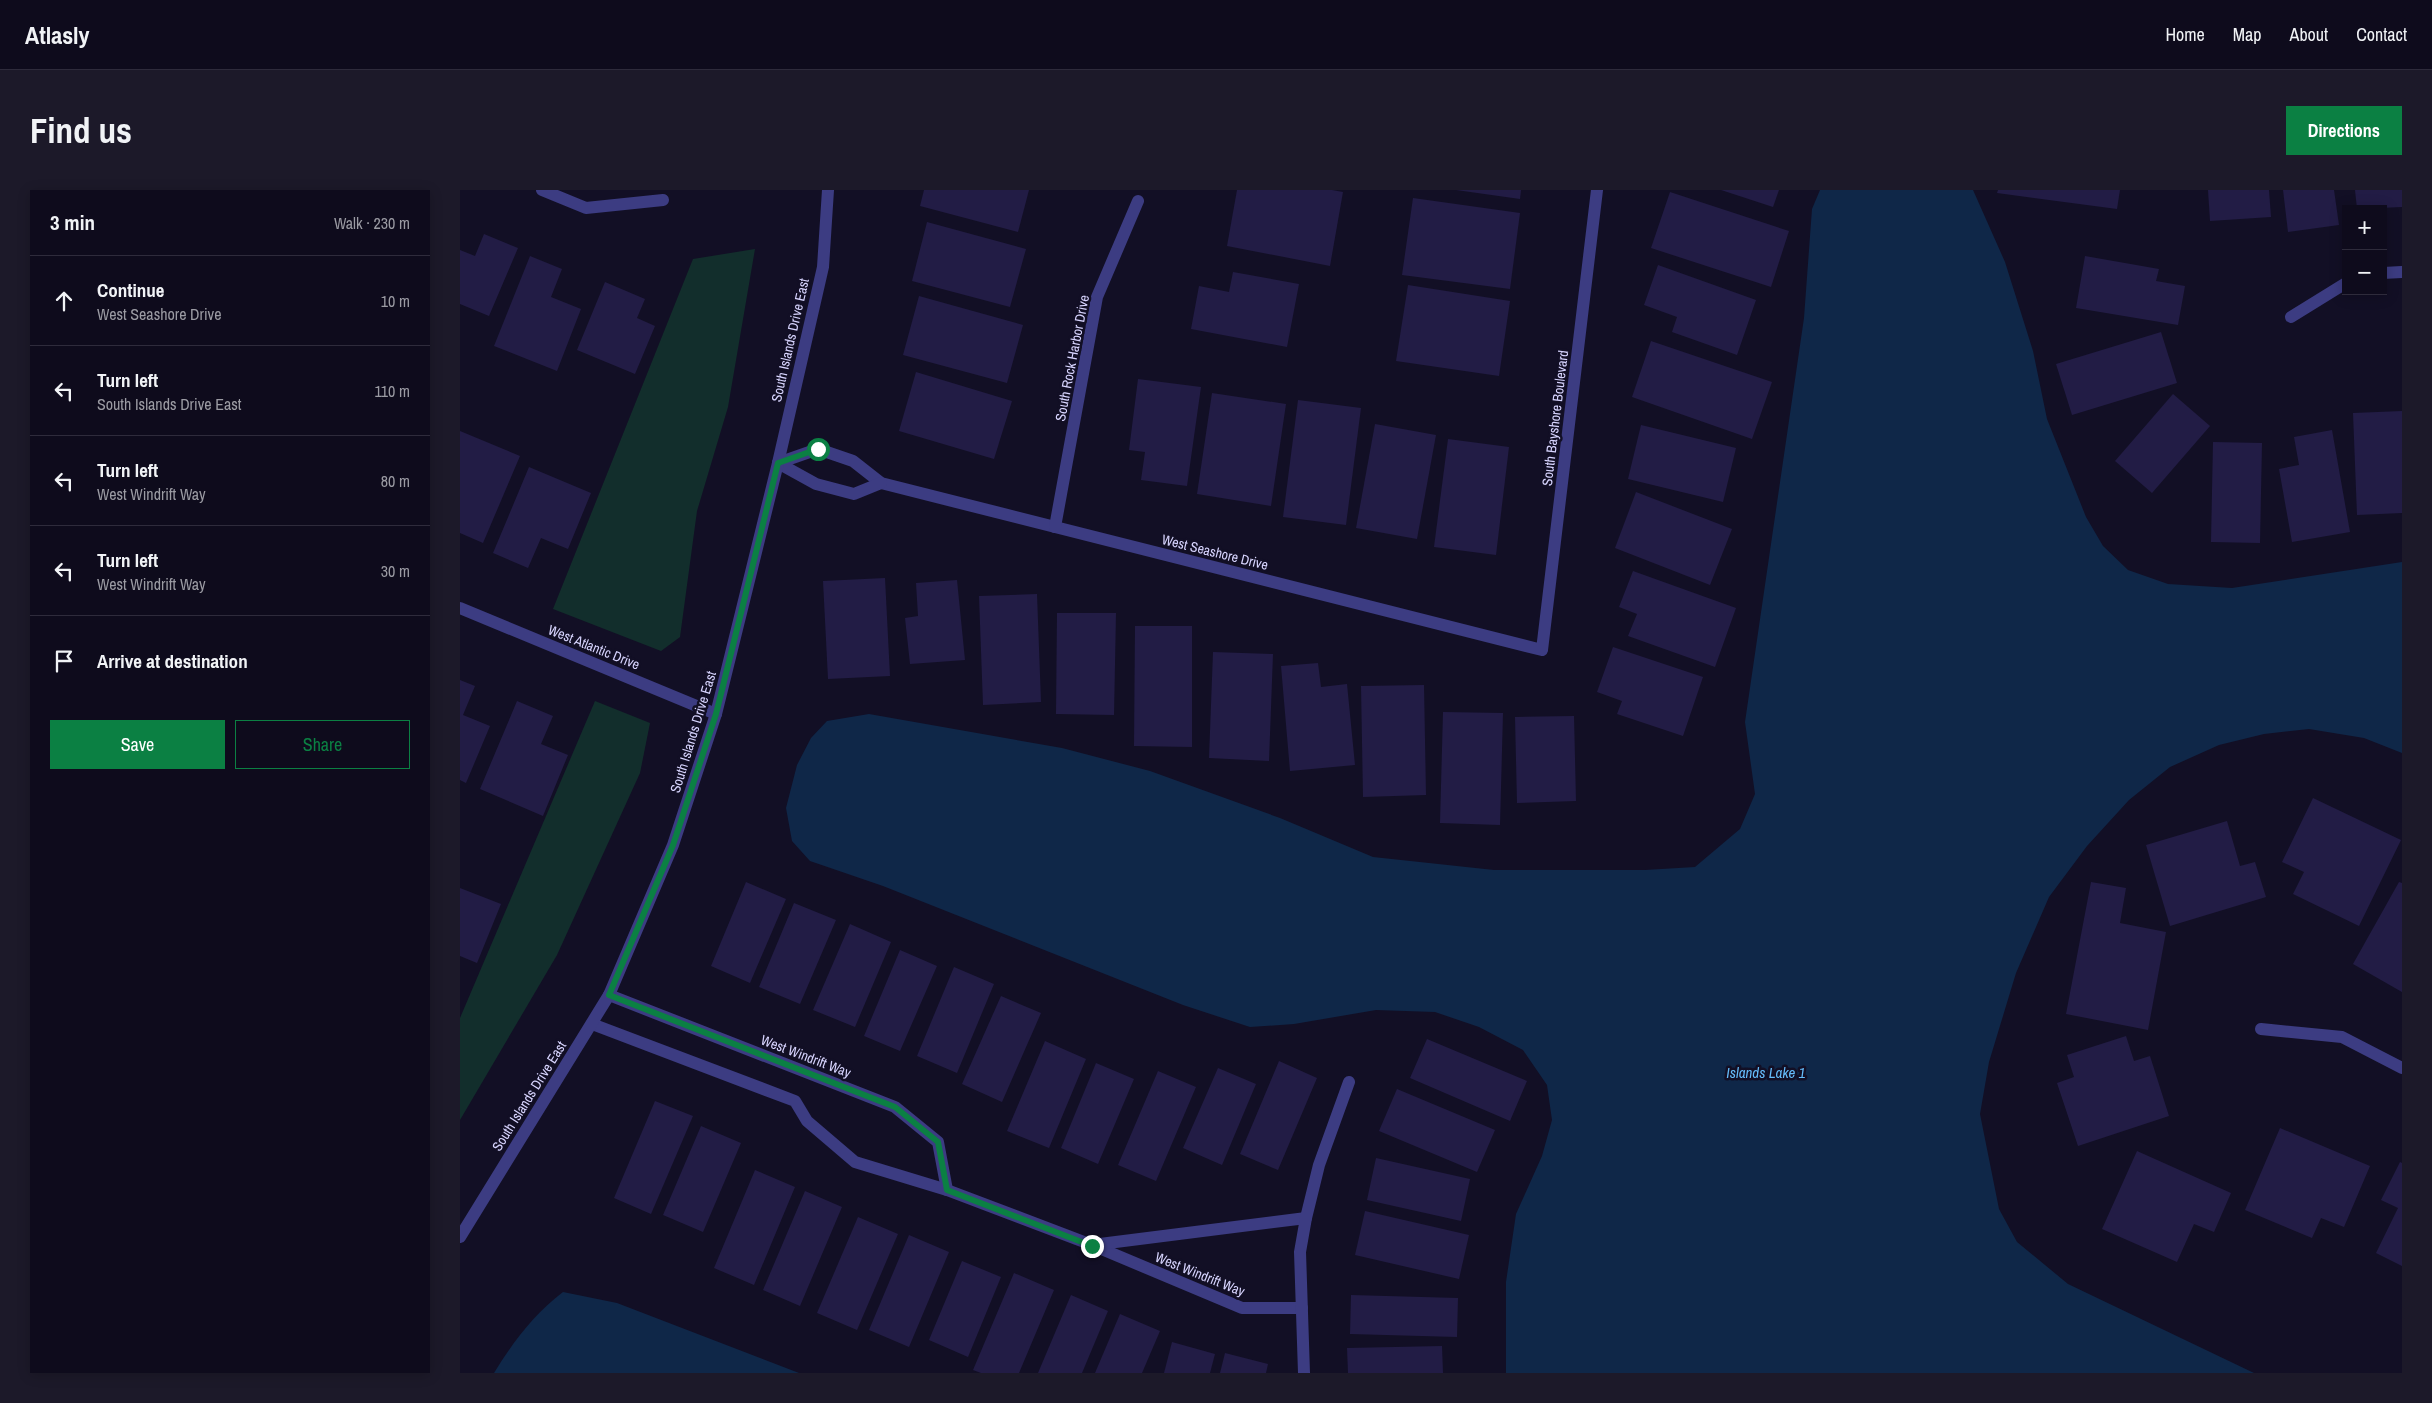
<!DOCTYPE html>
<html lang="en">
<head>
<meta charset="utf-8">
<style>
	body { margin:0; font-family:"Archivo Narrow",sans-serif; background:#1c1929; color:#f1f3f6 }
	.controls { position:absolute; right:15px; top:15px; display:grid; overflow:hidden; border-radius:0px; box-shadow:0 2px 12px #0003 }
	.controls button { width:45px; height:45px; display:grid; place-items:center; padding:0; border:0; border-bottom:1px solid #2e2b3b; background:#0e0b1c; color:#f1f3f6; font:25px sans-serif }
	.stop { position:absolute; width:15px; height:15px; margin:-11px; border:4px solid #0b8043; border-radius:50%; background:#fff }
	.stop.end { background:#0b8043; border-color:#fff; box-shadow:0 1px 5px #0008 }
	.list { margin:0; padding:0; list-style:none }
	h2 { display:flex; justify-content:space-between; align-items:center; height:65px; margin:0; padding:0 20px; font-size:21px }
	h2 small { font-size:16px; font-weight:400; color:#9b9ba3 }
	.list li { display:grid; grid-template-columns:32px 1fr auto; gap:15px; align-items:center; box-sizing:border-box; height:90px; padding:0 20px; border-top:1px solid #2e2b3b }
	.list b { display:block; font-size:19px; white-space:nowrap }
	.list p { margin:0; font-size:16px; white-space:nowrap; color:#9b9ba3 }
	.list em { font-size:16px; font-style:normal; color:#9b9ba3 }
	.actions { display:flex; gap:10px; padding:15px 20px }
	.actions a { flex:1; padding:11px 0; border:1px solid #0b8043; border-radius:0px; text-align:center; font-size:18px; color:#0b8043 }
	.actions .main { background:#0b8043; color:#fff }
	.icon { flex:none; width:28px; height:28px; fill:none; stroke:currentColor; stroke-width:2; stroke-linecap:round; stroke-linejoin:round }
	.map { position:relative; flex:none; width:1942px; height:1183px; overflow:hidden; border-radius:0px }
	header { display:flex; align-items:center; gap:30px; box-sizing:border-box; height:70px; padding:0 25px; background:#0e0b1c; border-bottom:1px solid #2e2b3b }
	header strong { font-size:24px }
	nav { display:flex; gap:28px; margin-inline-start:auto; font-size:18px }
	.intro { display:flex; align-items:center; justify-content:space-between; box-sizing:border-box; height:120px; padding:0 30px }
	h1 { margin:0; font-size:35px }
	.button { padding:12px 22px; border-radius:0px; background:#0b8043; color:#fff; font-size:18px; font-weight:700 }
	main { display:flex; gap:30px; padding:0 30px }
	aside { flex:1; background:#0e0b1c; border-radius:0px; box-shadow:0 2px 12px #0003 }
	.map>svg:first-child { display:block }
	.green { fill:#122e2c }
	.water { fill:#0f2748 }
	.building { fill:#221c45 }
	.lines { fill:none; stroke-linecap:round; stroke-linejoin:round }
	.minor { stroke:#3c3c82; stroke-width:12 }
	.route { stroke:#0b8043; stroke-width:6 }
	.labels { text-anchor:middle; stroke-width:5; stroke-linejoin:round; paint-order:stroke }
	.street-label { font-size:14px; fill:#d7d4fe; stroke:#120f25 }
	.water-label { font-size:15px; font-style:italic; fill:#65bcfb; stroke:#120f25 }
</style>
</head>
<body>
<header>
<strong>Atlasly</strong>
<nav><a>Home</a><a>Map</a><a>About</a><a>Contact</a></nav>
</header>
<div class="intro"><h1>Find us</h1><a class="button">Directions</a></div>
<main>
<aside>
<h2>3 min<small>Walk · 230 m</small></h2>
<ul class="list">
<li><svg class="icon" aria-label="ahead" viewBox="0 0 24 24"><path d="M12 20V5M6 11l6-6 6 6"/></svg><div><b>Continue</b><p>West Seashore Drive</p></div><em>10 m</em></li>
<li><svg class="icon" aria-label="left" viewBox="0 0 24 24"><path d="M17 20v-9H6M10 6l-5 5 5 5"/></svg><div><b>Turn left</b><p>South Islands Drive East</p></div><em>110 m</em></li>
<li><svg class="icon" aria-label="left" viewBox="0 0 24 24"><path d="M17 20v-9H6M10 6l-5 5 5 5"/></svg><div><b>Turn left</b><p>West Windrift Way</p></div><em>80 m</em></li>
<li><svg class="icon" aria-label="left" viewBox="0 0 24 24"><path d="M17 20v-9H6M10 6l-5 5 5 5"/></svg><div><b>Turn left</b><p>West Windrift Way</p></div><em>30 m</em></li>
<li><svg class="icon" aria-label="arrive" viewBox="0 0 24 24"><path d="M6 21V4h12l-3 4 3 4H6"/></svg><div><b>Arrive at destination</b></div></li>
</ul>
<div class="actions"><a class="main">Save</a><a>Share</a></div>
</aside>
<div class="map">
<svg width="1942" height="1183" viewBox="0 0 1942 1183">
	<rect width="100%" height="100%" fill="#120f25"/>
	<g class="green">
		<path d="M295,59L268,217L237,321L220,447L201,461L93,419L233,69Z"/>
		<path d="M135,511L190,533L180,583L97,765L0,930V828Z"/>
	</g>
	<g class="water">
		<path d="M1360,0H1513L1545,72L1573,161L1587,229L1626,327L1643,356L1668,380L1708,394L1772,398L1942,372V563L1904,548L1849,539L1804,544L1759,555L1710,577L1669,610L1627,656L1589,707L1556,783L1529,872L1520,924L1539,1019L1557,1052L1608,1094L1794,1183H1046V1092L1056,1024L1082,966L1092,930L1087,895L1063,860L1019,837L975,822L916,820L834,834L790,837L723,815L423,696L350,671L332,651L326,618L337,575L351,548L367,531L409,524L602,558L690,581L820,628L913,667L1034,680H1185L1235,677L1280,639L1295,604L1285,532L1344,128L1352,19Z"/>
		<path d="M103,1102L157,1113L339,1183H34C53,1152 74,1124 103,1102Z"/>
	</g>
	<g class="building">
		<path d="M464,0H569L558,42L460,16Z"/>
		<path d="M777,0H872L883,2L870,76L767,56Z"/>
		<path d="M996,0H1061L1060,9Z"/>
		<path d="M1261,0H1319L1313,17Z"/>
		<path d="M1538,0H1660L1657,19L1537,3Z"/>
		<path d="M1748,0H1809L1811,27L1750,31Z"/>
		<path d="M1823,0H1874L1879,35L1828,42Z"/>
		<path d="M1895,0H1942V17L1897,19Z"/>
		<path d="M1210,2L1329,41L1311,97L1191,58Z"/>
		<path d="M953,8L1060,23L1050,99L942,85Z"/>
		<path d="M467,32L566,59L550,117L452,91Z"/>
		<path d="M24,44L58,58L29,126L0,114V60L15,66Z"/>
		<path d="M70,66L102,79L91,107L121,119L97,181L34,156Z"/>
		<path d="M1625,66L1699,79L1696,91L1725,96L1718,135L1616,118Z"/>
		<path d="M1198,75L1296,110L1277,165L1212,142L1217,127L1184,115Z"/>
		<path d="M773,82L839,94L827,157L731,139L739,96L769,102Z"/>
		<path d="M145,92L185,109L177,128L195,136L175,184L117,160Z"/>
		<path d="M948,95L1050,111L1039,186L936,171Z"/>
		<path d="M459,106L563,135L547,193L443,165Z"/>
		<path d="M1701,142L1717,193L1612,225L1596,174Z"/>
		<path d="M1191,151L1312,192L1292,249L1172,207Z"/>
		<path d="M456,182L552,211L534,269L439,241Z"/>
		<path d="M678,189L741,197L727,296L681,290L685,262L669,260Z"/>
		<path d="M752,203L826,214L811,316L737,304Z"/>
		<path d="M1713,204L1750,236L1692,303L1655,271Z"/>
		<path d="M838,210L901,218L886,335L823,327Z"/>
		<path d="M1942,221V323L1897,325L1893,223Z"/>
		<path d="M915,234L976,245L957,349L896,338Z"/>
		<path d="M1181,235L1276,258L1263,312L1168,289Z"/>
		<path d="M1872,240L1890,342L1832,352L1819,279L1839,275L1834,247Z"/>
		<path d="M0,241L60,266L23,353L0,343Z"/>
		<path d="M988,249L1049,257L1036,365L974,357Z"/>
		<path d="M1753,252L1802,253L1800,353L1751,352Z"/>
		<path d="M69,277L131,303L108,359L81,348L68,378L33,363Z"/>
		<path d="M1176,302L1272,339L1250,395L1155,358Z"/>
		<path d="M1173,381L1276,418L1255,477L1168,446L1177,424L1159,417Z"/>
		<path d="M425,388L430,486L368,489L363,391Z"/>
		<path d="M497,390L505,470L450,474L445,428L458,426L456,393Z"/>
		<path d="M577,404L581,512L523,515L519,406Z"/>
		<path d="M597,423H656L654,525L596,524Z"/>
		<path d="M675,436H732V557L674,556Z"/>
		<path d="M1153,457L1243,487L1223,546L1157,524L1162,511L1137,502Z"/>
		<path d="M753,462L813,464L809,571L749,568Z"/>
		<path d="M858,473L861,497L887,494L895,575L830,581L821,476Z"/>
		<path d="M0,490L15,496L3,525L30,536L6,593L0,590Z"/>
		<path d="M964,495L966,605L903,607L901,496Z"/>
		<path d="M57,511L93,526L81,554L108,565L83,626L20,599Z"/>
		<path d="M983,522L1043,523L1040,635L980,633Z"/>
		<path d="M1114,526L1116,611L1057,613L1055,527Z"/>
		<path d="M1853,608L1941,650L1899,736L1833,704L1844,682L1822,672Z"/>
		<path d="M1767,631L1780,676L1795,672L1806,707L1710,736L1686,655Z"/>
		<path d="M286,692L326,709L290,793L251,776Z"/>
		<path d="M1631,692L1666,698L1660,733L1706,742L1688,840L1606,824Z"/>
		<path d="M1939,692L1942,693V802L1893,774Z"/>
		<path d="M0,698L41,714L17,773L0,766Z"/>
		<path d="M334,713L376,730L340,814L299,797Z"/>
		<path d="M390,734L431,752L395,837L353,820Z"/>
		<path d="M440,760L477,776L440,861L404,846Z"/>
		<path d="M494,777L534,794L497,883L457,866Z"/>
		<path d="M541,806L581,823L542,912L502,894Z"/>
		<path d="M1666,846L1674,871L1690,866L1709,926L1618,956L1597,893L1614,887L1607,865Z"/>
		<path d="M967,849L1067,891L1050,931L950,888Z"/>
		<path d="M585,851L626,869L589,958L547,941Z"/>
		<path d="M819,871L857,888L818,980L780,964Z"/>
		<path d="M636,873L674,889L638,974L601,958Z"/>
		<path d="M758,878L796,894L762,975L723,958Z"/>
		<path d="M698,881L736,897L696,991L658,975Z"/>
		<path d="M937,899L1035,940L1017,982L919,941Z"/>
		<path d="M195,911L233,926L191,1024L154,1008Z"/>
		<path d="M241,936L281,953L243,1042L203,1025Z"/>
		<path d="M1820,938L1910,976L1884,1037L1861,1028L1852,1048L1785,1020Z"/>
		<path d="M1677,961L1771,1003L1754,1042L1734,1034L1717,1072L1642,1039Z"/>
		<path d="M916,968L1010,989L1001,1031L907,1010Z"/>
		<path d="M1940,972L1942,973V1076L1916,1063L1938,1018L1921,1010Z"/>
		<path d="M295,980L335,997L294,1095L254,1078Z"/>
		<path d="M345,1001L382,1017L340,1116L303,1100Z"/>
		<path d="M905,1021L1009,1045L999,1089L895,1065Z"/>
		<path d="M398,1027L438,1044L397,1140L357,1123Z"/>
		<path d="M449,1045L489,1062L449,1157L409,1140Z"/>
		<path d="M502,1071L541,1087L508,1167L469,1150Z"/>
		<path d="M554,1083L594,1100L559,1183H521L513,1180Z"/>
		<path d="M611,1105L648,1121L622,1183H578Z"/>
		<path d="M891,1105L998,1108L997,1147L890,1144Z"/>
		<path d="M660,1124L700,1141L682,1183H635Z"/>
		<path d="M712,1152L755,1164L750,1183H704Z"/>
		<path d="M982,1156L983,1183H888L887,1158Z"/>
		<path d="M765,1163L808,1174L806,1183H760Z"/>
	</g>
	<g class="lines">
		<g class="minor">
			<path d="M82,0L126,18L203,10"/>
			<path d="M1923,83L1942,82"/>
			<path d="M1831,127L1886,93"/>
			<path d="M318,273L358,259L393,271L421,293L1082,460L1137,0"/>
			<path d="M318,273L356,294L394,304L421,293"/>
			<path d="M595,337L637,107L678,11"/>
			<path d="M0,418L256,524"/>
			<path d="M149,805L435,917L478,952L487,1000"/>
			<path d="M132,834L335,911L347,931L395,972L487,1000L632,1055L782,1118H842"/>
			<path d="M1801,839L1882,847L1942,878"/>
			<path d="M0,1047L149,805L213,655L256,524L318,273L363,77L368,0"/>
			<path d="M632,1055L846,1028"/>
			<path d="M844,1183L840,1062L846,1028L859,975L889,892"/>
		</g>
	</g>
	<g class="lines">
		<path class="route" d="M358,259L318,273L256,524L213,655L149,805L435,917L478,952L487,1000L632,1056"/>
	</g>
	<g class="labels">
		<g class="street-label">
			<text transform="translate(330 150) rotate(-77)" y="5">South Islands Drive East</text>
			<text transform="translate(612 168) rotate(-79)" y="5">South Rock Harbor Drive</text>
			<text transform="translate(1095 228) rotate(-83)" y="5">South Bayshore Boulevard</text>
			<text transform="translate(755 362) rotate(14)" y="5">West Seashore Drive</text>
			<text transform="translate(134 457) rotate(22)" y="5">West Atlantic Drive</text>
			<text transform="translate(233 542) rotate(-73)" y="5">South Islands Drive East</text>
			<text transform="translate(346 866) rotate(21)" y="5">West Windrift Way</text>
			<text transform="translate(69 906) rotate(-58)" y="5">South Islands Drive East</text>
			<text transform="translate(740 1084) rotate(22)" y="5">West Windrift Way</text>
		</g>
		<g class="water-label">
			<text x="1306" y="888">Islands Lake 1</text>
		</g>
	</g>
</svg>
<div class="controls">
<button>+</button>
<button>−</button>
</div>
<div class="stop" style="left:358px;top:259px"></div>
<div class="stop end" style="left:632px;top:1056px"></div>
</div>
</main>
</body>
</html>
